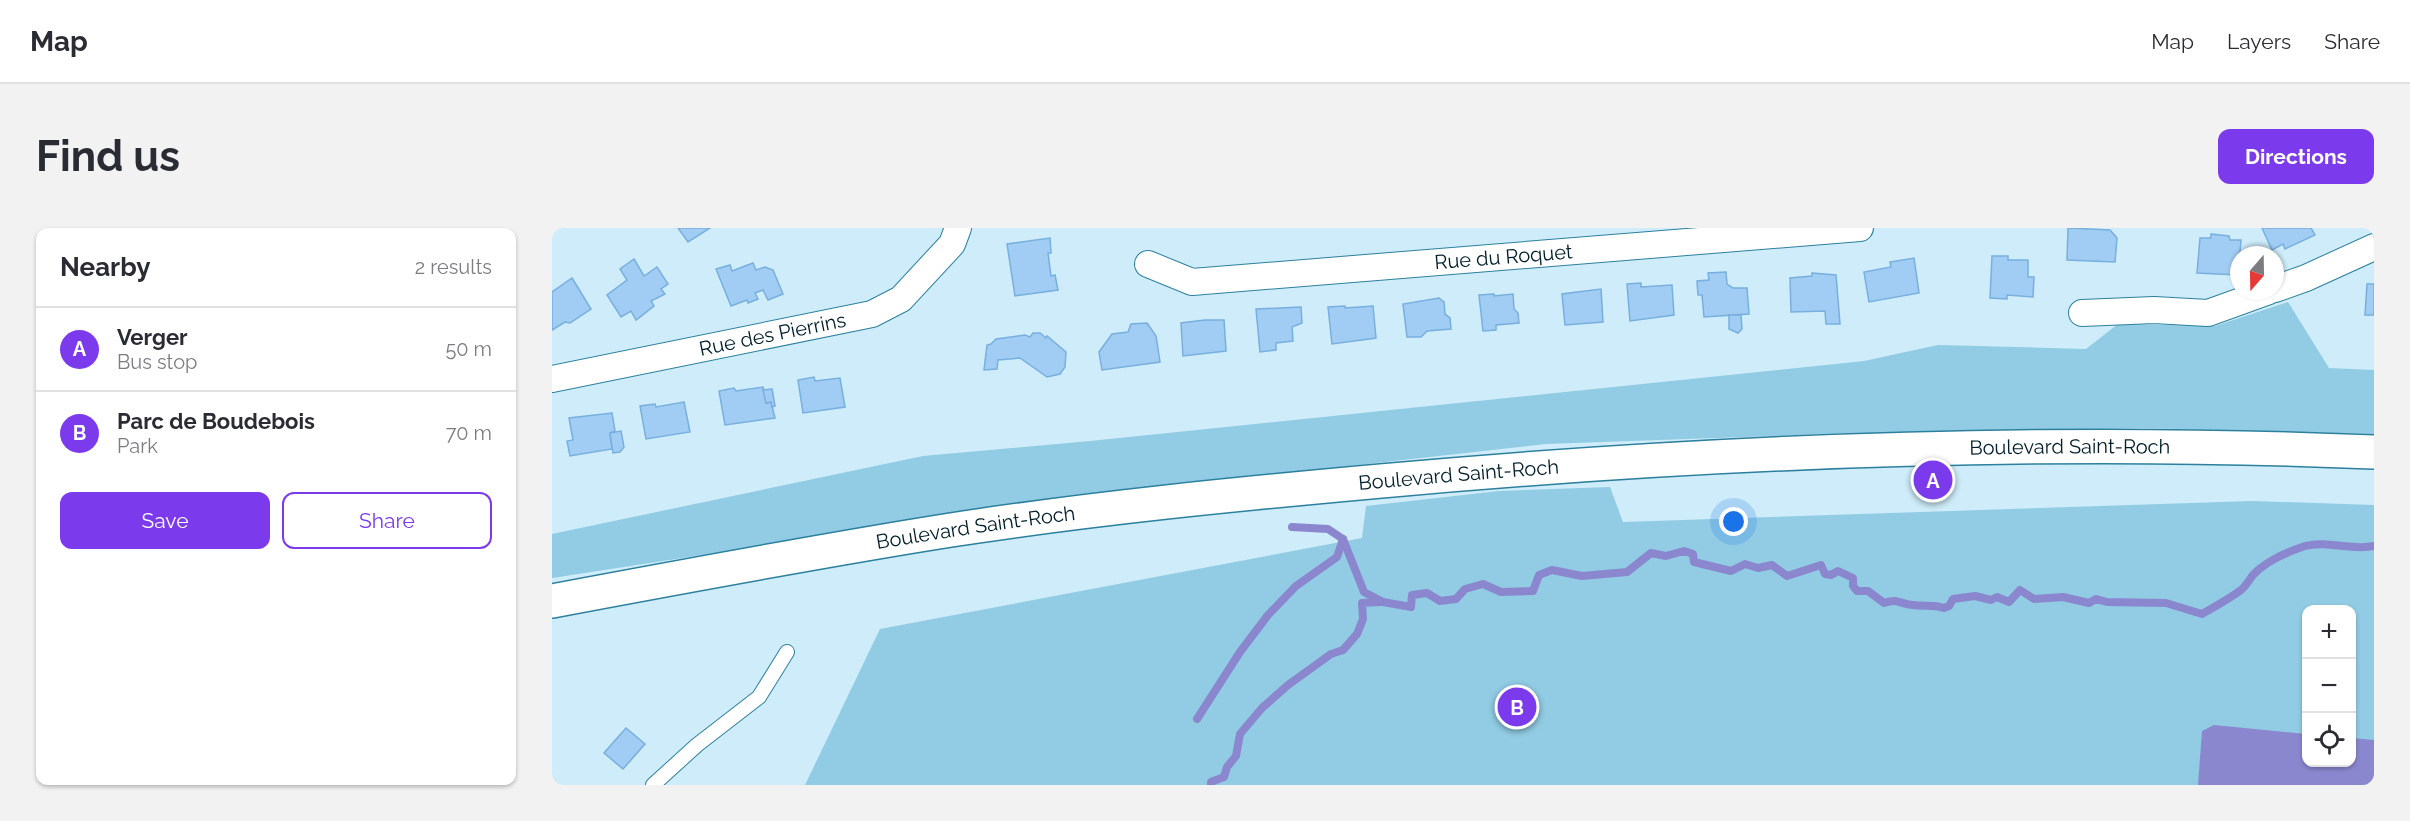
<!DOCTYPE html>
<html lang="en">
<head>
<meta charset="utf-8">
<style>
	body { margin:0; font-family:Raleway,sans-serif; background:#f2f2f3; color:#2b2b33 }
	.controls { position:absolute; right:18px; bottom:18px; display:grid; overflow:hidden; border-radius:12px; box-shadow:0 2px 4px #0004 }
	.controls button { width:54px; height:54px; display:grid; place-items:center; padding:0; border:0; border-bottom:2px solid #e1e1e2; background:#fff; color:#2b2b33; font:30px sans-serif }
	.compass { position:absolute; left:1678px; top:18px; width:54px; height:54px; border-radius:50%; background:#fff; box-shadow:0 2px 4px #0004; rotate:200deg }
	.you { position:absolute; left:1182px; top:294px; width:21px; height:21px; margin:-15px; border:4px solid #fff; border-radius:50%; background:#1a73e8; box-shadow:0 0 0 9px #1a73e833 }
	.badge { display:grid; place-items:center; width:39px; height:39px; border-radius:50%; background:#7c3aed; color:#fff; font-size:20px; font-weight:700 }
	.pin { position:absolute; translate:-50% -50%; border:3px solid #fff; box-shadow:0 2px 6px #0006 }
	.list { margin:0; padding:0; list-style:none }
	h2 { display:flex; justify-content:space-between; align-items:center; height:78px; margin:0; padding:0 24px; font-size:26px }
	h2 small { font-size:20px; font-weight:400; color:#7c7c81 }
	.list li { display:grid; grid-template-columns:39px 1fr auto; gap:18px; align-items:center; box-sizing:border-box; height:84px; padding:0 24px; border-top:2px solid #e1e1e2 }
	.list b { display:block; font-size:22px; white-space:nowrap }
	.list p { margin:0; font-size:20px; white-space:nowrap; color:#7c7c81 }
	.list em { font-size:20px; font-style:normal; color:#7c7c81 }
	.actions { display:flex; gap:12px; padding:18px 24px }
	.actions a { flex:1; padding:14px 0; border:2px solid #7c3aed; border-radius:12px; text-align:center; font-size:21px; color:#7c3aed }
	.actions .main { background:#7c3aed; color:#fff }
	.icon { flex:none; width:33px; height:33px; fill:none; stroke:currentColor; stroke-width:2; stroke-linecap:round; stroke-linejoin:round }
	.map { position:relative; flex:none; width:1822px; height:557px; overflow:hidden; border-radius:12px }
	header { display:flex; align-items:center; gap:36px; box-sizing:border-box; height:84px; padding:0 30px; background:#fff; border-bottom:2px solid #e1e1e2 }
	header strong { font-size:28px }
	nav { display:flex; gap:33px; margin-inline-start:auto; font-size:21px }
	.intro { display:flex; align-items:center; justify-content:space-between; box-sizing:border-box; height:144px; padding:0 36px }
	h1 { margin:0; font-size:42px }
	.button { padding:15px 27px; border-radius:12px; background:#7c3aed; color:#fff; font-size:21px; font-weight:700 }
	main { display:flex; gap:36px; padding:0 36px }
	aside { flex:1; background:#fff; border-radius:12px; box-shadow:0 2px 4px #0004 }
	.map>svg:first-child { display:block }
	.green { fill:#91cce4; fill-rule:evenodd }
	.water { fill:#8b87cf }
	.lines { fill:none; stroke-linecap:round; stroke-linejoin:round }
	.stream { stroke:#8b87cf; stroke-width:8 }
	.building { fill:#a1cdf4; stroke:#78afde; stroke-width:1.5 }
	.service-casing { stroke:#2c809d; stroke-width:16 }
	.minor-casing { stroke:#2c809d; stroke-width:28 }
	.secondary-casing { stroke:#2c809d; stroke-width:36 }
	.service { stroke:#fff; stroke-width:14 }
	.minor { stroke:#fff; stroke-width:26 }
	.secondary { stroke:#fff; stroke-width:33 }
	.labels { text-anchor:middle; stroke-width:4.5; stroke-linejoin:round; paint-order:stroke }
	.street-label { font-size:20px; fill:#001d29; stroke:#ceecf9 }
</style>
</head>
<body>
<header>
<strong>Map</strong>
<nav><a>Map</a><a>Layers</a><a>Share</a></nav>
</header>
<div class="intro"><h1>Find us</h1><a class="button">Directions</a></div>
<main>
<aside>
<h2>Nearby<small>2 results</small></h2>
<ul class="list">
<li><span class="badge">A</span><div><b>Verger</b><p>Bus stop</p></div><em>50 m</em></li>
<li><span class="badge">B</span><div><b>Parc de Boudebois</b><p>Park</p></div><em>70 m</em></li>
</ul>
<div class="actions"><a class="main">Save</a><a>Share</a></div>
</aside>
<div class="map">
<svg width="1822" height="557" viewBox="0 0 1822 557">
	<rect width="100%" height="100%" fill="#ceecf9"/>
	<g class="green">
		<path d="M1736,74L1777,140L1822,142V206L1590,200L1278,206L994,216L562,264L0,350V306L371,228L538,213L1312,133L1386,117L1534,121L1566,96L1663,98Z"/>
		<path d="M1058,259L1071,294L1700,273L1822,277V557H253L328,401L810,310L814,278L947,263ZM1754,382H1800V534H1754Z"/>
	</g>
	<path class="water" d="M1662,497L1754,506V534H1800V510L1822,512V557H1646L1650,503Z"/>
	<g class="lines">
		<g class="stream">
			<path d="M740,299L776,301L791,311L812,364L831,374L859,379L860,367L875,365L888,373L904,371L913,361L931,356L949,364L981,363L987,347L1000,342L1030,348L1075,344L1099,325L1114,328L1132,323L1141,326L1142,334L1179,343L1193,336L1206,340L1220,337L1235,348L1269,337L1273,346L1279,347L1286,343L1301,350V358L1305,363H1316L1332,375C1347,370 1347,376 1361,377C1372,379 1381,376 1392,380L1397,378L1401,371L1423,368L1439,372L1445,369L1457,374L1468,362L1482,371L1511,369L1537,375L1544,371L1555,374L1614,375L1650,386C1664,378 1677,371 1689,362C1694,358 1697,352 1701,347C1714,333 1735,324 1753,318C1776,312 1799,323 1822,318"/>
			<path d="M645,491L688,424L716,387L744,358L785,329L791,311"/>
			<path d="M659,557V554L672,549L675,539L684,528L688,506L710,480L736,457L779,426L791,422L805,406L811,391L810,375L828,374"/>
		</g>
	</g>
	<g class="building">
		<path d="M126,0H158L136,14Z"/>
		<path d="M1516,0L1558,2L1565,10L1563,34L1515,32Z"/>
		<path d="M1710,0H1759L1763,7L1733,21L1731,16L1720,22Z"/>
		<path d="M1659,6L1677,8L1678,12H1689L1686,47L1645,45L1648,10H1659Z"/>
		<path d="M498,10L499,25H496L499,48L503,47L506,62L463,68L455,16Z"/>
		<path d="M1440,28H1456V32H1476V49H1482L1481,69L1455,67V71L1438,70Z"/>
		<path d="M1362,30L1367,65L1317,74L1312,44L1339,39L1338,34Z"/>
		<path d="M82,31L92,48L105,39L116,56L109,61L113,66L99,73L102,78L84,92L79,83L69,89L55,67L75,52L68,41Z"/>
		<path d="M201,35L204,42L213,39L221,42L231,66L216,72L211,62L203,65L206,71L196,75L195,72L179,78L164,41L178,37L180,43Z"/>
		<path d="M1174,44L1175,56L1181,60H1195L1197,86L1152,89L1150,67H1146L1145,53L1157,52L1156,45Z"/>
		<path d="M1260,45L1284,47L1288,96H1274L1273,83L1239,84L1238,50L1260,48Z"/>
		<path d="M20,50L39,81L18,95L13,94L0,102V64Z"/>
		<path d="M1089,55V59L1120,57L1122,87L1078,93L1075,56Z"/>
		<path d="M1815,56H1822V87H1813Z"/>
		<path d="M1049,61L1051,94L1013,97L1010,66Z"/>
		<path d="M942,66V68L961,66L962,81L966,85L967,95L944,97V102L931,103L927,67Z"/>
		<path d="M887,70L892,74L893,86L898,90L899,101L875,103L869,109H855L851,76Z"/>
		<path d="M793,78V80L821,78L824,110L780,116L776,79Z"/>
		<path d="M749,79L750,95L740,99L741,113L724,115V122L708,124L704,81Z"/>
		<path d="M1177,87H1189L1190,101L1186,105L1177,101Z"/>
		<path d="M653,92H672L674,123L631,128L629,95Z"/>
		<path d="M595,95L604,108L608,134L550,142L547,124L560,106L576,104L579,96Z"/>
		<path d="M481,105H488L494,110L495,108L514,124L513,139L508,146L495,149L468,130L446,132L445,141L432,142L435,117L439,116L444,111L473,107L478,109Z"/>
		<path d="M262,149L263,153L288,150L293,179L251,185L246,152Z"/>
		<path d="M211,159L214,175L219,174L223,190L173,197L167,163L182,160L184,163Z"/>
		<path d="M220,161L223,178L220,179L219,174L214,175L211,162Z"/>
		<path d="M132,174L138,204L94,211L88,178L103,176L104,179Z"/>
		<path d="M60,185L63,203L58,205L60,221L18,228L15,213L21,212L17,190Z"/>
		<path d="M69,203L72,219L68,224L61,225L58,205Z"/>
		<path d="M74,500L93,516L71,541L52,525Z"/>
	</g>
	<g class="lines">
		<defs>
			<path id="service" d="M101,557L145,517L207,469L235,424"/>
			<g id="minor">
				<path id="s1" d="M596,36L640,54L1308,0"/>
				<path d="M1723,61L1754,50L1822,19"/>
				<path d="M1530,85L1602,82L1656,85L1717,63"/>
				<path id="s2" d="M0,151L320,86L349,71L400,16L406,0"/>
			</g>
			<g id="secondary">
				<path id="s3" d="M0,373C133,348 266,323 399,302C542,280 685,266 829,253C1159,223 1491,210 1822,224"/>
			</g>
		</defs>
		<use href="#service" class="service-casing"/>
		<use href="#minor" class="minor-casing"/>
		<use href="#secondary" class="secondary-casing"/>
		<use href="#service" class="service"/>
		<use href="#minor" class="minor"/>
		<use href="#secondary" class="secondary"/>
	</g>
	<g class="labels">
		<g class="street-label">
			<text dy="7" stroke="none"><textPath href="#s1" startOffset="360">Rue du Roquet</textPath></text>
			<text dy="7" stroke="none"><textPath href="#s2" startOffset="225">Rue des Pierrins</textPath></text>
			<text dy="7" stroke="none"><textPath href="#s3" startOffset="1528">Boulevard Saint-Roch</textPath></text>
			<text dy="7" stroke="none"><textPath href="#s3" startOffset="916">Boulevard Saint-Roch</textPath></text>
			<text dy="7" stroke="none"><textPath href="#s3" startOffset="430">Boulevard Saint-Roch</textPath></text>
		</g>
	</g>
</svg>
<div class="controls">
<button>+</button>
<button>−</button>
<button><svg class="icon" aria-label="locate" viewBox="0 0 24 24"><circle cx="12" cy="12" r="6"/><path d="M12 2v4M12 18v4M2 12h4M18 12h4"/></svg></button>
</div>
<svg class="compass" viewBox="-18 -18 36 36"><path d="M0-13l5 13h-10z" fill="#e53935"/><path d="M0 13l5-13h-10z" fill="#7c7c81"/></svg>
<div class="you"></div>
<div class="pin badge" style="left:1381px;top:252px">A</div>
<div class="pin badge" style="left:965px;top:479px">B</div>
</div>
</main>
</body>
</html>
